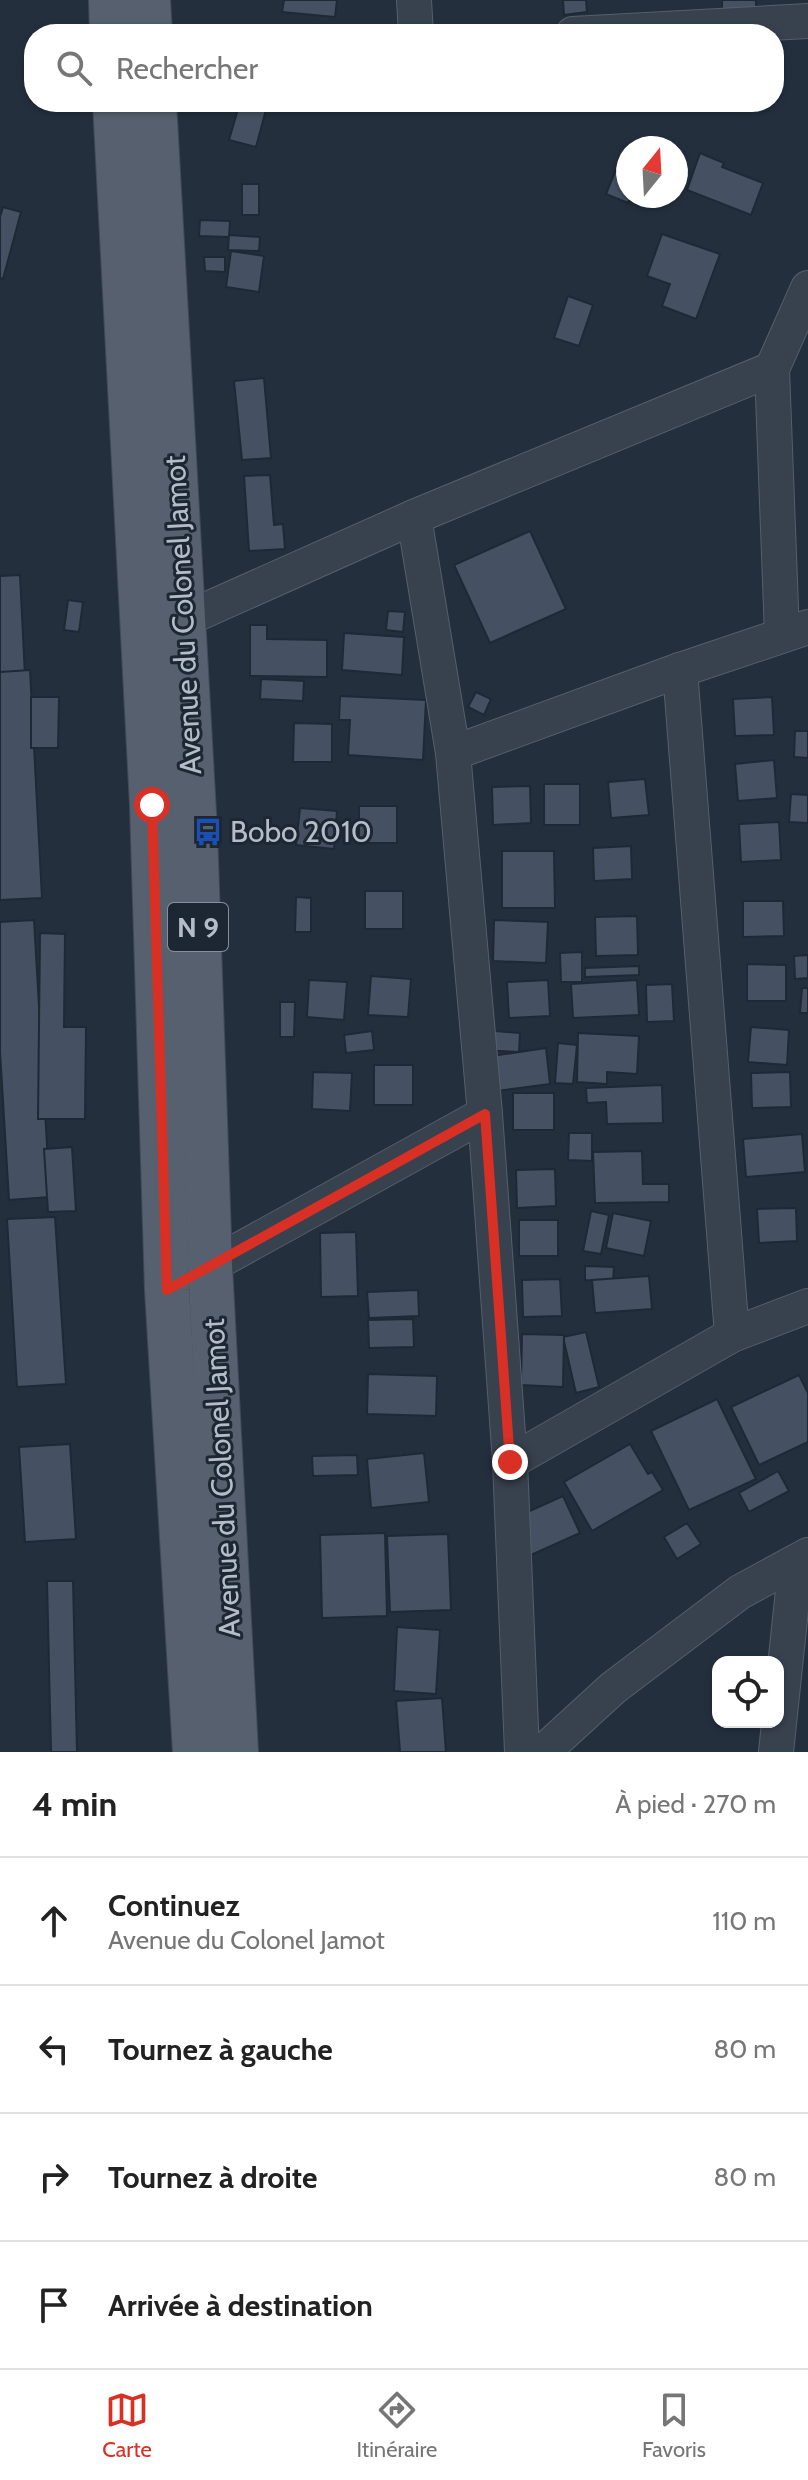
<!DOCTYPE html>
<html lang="fr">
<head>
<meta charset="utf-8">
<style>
	body { margin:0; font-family:Cabin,sans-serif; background:#f6f6f6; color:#222 }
	.controls { position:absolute; right:24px; bottom:24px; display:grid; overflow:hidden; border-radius:16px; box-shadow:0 2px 6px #0004 }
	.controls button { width:72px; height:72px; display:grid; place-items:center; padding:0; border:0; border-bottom:2px solid #e0e0e0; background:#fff; color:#222; font:40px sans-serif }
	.compass { position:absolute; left:616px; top:136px; width:72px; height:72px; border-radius:50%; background:#fff; box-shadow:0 2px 6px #0004; rotate:18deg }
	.stop { position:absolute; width:24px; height:24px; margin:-18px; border:6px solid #d93025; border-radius:50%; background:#fff }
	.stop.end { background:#d93025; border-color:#fff; box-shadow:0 2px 8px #0008 }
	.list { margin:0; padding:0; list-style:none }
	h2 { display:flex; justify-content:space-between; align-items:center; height:104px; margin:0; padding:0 32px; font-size:34px }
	h2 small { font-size:26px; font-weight:400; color:#767676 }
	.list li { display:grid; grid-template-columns:52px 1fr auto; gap:24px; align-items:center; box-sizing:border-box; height:128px; padding:0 32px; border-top:2px solid #e0e0e0 }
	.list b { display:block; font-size:30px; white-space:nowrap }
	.list p { margin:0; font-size:26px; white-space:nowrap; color:#767676 }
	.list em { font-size:26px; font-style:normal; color:#767676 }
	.icon { flex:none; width:44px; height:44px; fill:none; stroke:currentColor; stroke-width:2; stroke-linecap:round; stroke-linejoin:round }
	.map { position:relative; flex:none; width:808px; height:1752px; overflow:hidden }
	.search { position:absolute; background:#fff; box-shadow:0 2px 6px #0004; left:24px; right:24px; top:24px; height:88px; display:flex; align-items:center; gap:20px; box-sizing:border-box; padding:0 28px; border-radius:32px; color:#767676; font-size:30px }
	.sheet { height:616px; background:#fff }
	nav { display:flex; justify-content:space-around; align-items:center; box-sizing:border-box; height:112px; border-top:2px solid #e0e0e0; background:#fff; font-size:22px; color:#767676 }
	nav a { display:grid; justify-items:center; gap:4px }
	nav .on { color:#d93025 }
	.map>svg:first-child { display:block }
	.building { fill:#455162; stroke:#1f2835; stroke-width:2 }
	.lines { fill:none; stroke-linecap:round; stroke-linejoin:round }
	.minor-casing { stroke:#565f6c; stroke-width:36 }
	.primary-casing { stroke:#414a57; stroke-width:46 }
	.minor { stroke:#38414e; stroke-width:34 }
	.primary { stroke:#56606e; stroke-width:44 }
	.route { stroke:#d93025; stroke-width:10 }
	.labels { text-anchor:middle; stroke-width:6; stroke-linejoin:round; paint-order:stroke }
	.shield { fill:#1d2633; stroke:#878f9c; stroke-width:2 }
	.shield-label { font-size:28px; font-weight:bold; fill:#b4bcc9 }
	.street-label { font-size:30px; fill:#b4bcc9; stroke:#1d2633 }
	.poi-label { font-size:30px; fill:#b4bcc9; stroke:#1d2633; text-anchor:start }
</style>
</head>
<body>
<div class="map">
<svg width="808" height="1752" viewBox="0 0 808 1752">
	<rect width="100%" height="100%" fill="#242f3e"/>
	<g class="building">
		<path d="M284,0H337L335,17L282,12Z"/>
		<path d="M563,0H586L587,12L564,15Z"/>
		<path d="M722,0H756V8L722,11Z"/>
		<path d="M240,102L267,106L256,147L229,140Z"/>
		<path d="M700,153L724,163L722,167L763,183L751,215L687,190Z"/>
		<path d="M619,162L628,166V196H631L628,203L606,194Z"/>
		<rect x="242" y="184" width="17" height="31"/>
		<path d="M3,207L21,212L3,279L0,278V217Z"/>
		<path d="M200,220L230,221L229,237L199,236Z"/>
		<path d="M662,234L720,254L696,319L662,306L670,284L647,276Z"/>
		<path d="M229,235L260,237L259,251L228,250Z"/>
		<path d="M231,251L264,256L259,292L226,287Z"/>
		<path d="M204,257H225V272L205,271Z"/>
		<path d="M568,296L593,305L579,346L554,338Z"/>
		<path d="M264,378L271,458L242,460L234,381Z"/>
		<path d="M270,475L274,525L283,524L285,549L249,551L244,476Z"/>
		<path d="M530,531L566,609L490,643L454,565Z"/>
		<path d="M20,575L25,676L0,677V576Z"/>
		<path d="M68,600L83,602L79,632L64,630Z"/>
		<path d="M388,611L405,612L403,632L386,630Z"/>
		<path d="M250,625H267V639L327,640V677L250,676Z"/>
		<path d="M344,633L404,637L402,675L342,670Z"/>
		<path d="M30,670L42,898L0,900V672Z"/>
		<path d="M261,679L304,681L303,701L260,699Z"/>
		<path d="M476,692L491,699L484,715L468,707Z"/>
		<path d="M340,696L426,700L423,760L348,755L350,720H339Z"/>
		<path d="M31,697H59L58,748H31Z"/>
		<path d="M772,697L774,735L735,736L733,699Z"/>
		<path d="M294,723L332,724V762H293Z"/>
		<path d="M795,731H808V758L794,757Z"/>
		<path d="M774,760L777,798L738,801L735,764Z"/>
		<path d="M645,779L649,815L611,818L608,782Z"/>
		<rect x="544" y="784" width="36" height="41"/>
		<path d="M530,786L531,823L493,825L492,787Z"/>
		<path d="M791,794L808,795V823L789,822Z"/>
		<rect x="359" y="806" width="38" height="37"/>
		<path d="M300,808L337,811L334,849L296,845Z"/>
		<path d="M779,822L781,860L741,862L739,824Z"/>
		<path d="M631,846L632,879L594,881L593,848Z"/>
		<path d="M502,851H554L555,908H502Z"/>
		<rect x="365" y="891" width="38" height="38"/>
		<path d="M296,897L311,898V932H295Z"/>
		<path d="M743,901H783L784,936L743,937Z"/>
		<path d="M637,916L638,955L596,956L595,917Z"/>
		<path d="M34,920L50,1197L9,1200L0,1052V922Z"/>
		<path d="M494,920L548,922L546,963L493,961Z"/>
		<path d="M40,933L65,934L64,1027H86L85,1119H38Z"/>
		<path d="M582,952V982H561L560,953Z"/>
		<path d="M808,955V978L795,979L794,956Z"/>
		<path d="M747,964L786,965V1001H747Z"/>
		<path d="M639,966V975L585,977V968Z"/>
		<path d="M371,976L411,979L408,1017L368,1015Z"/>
		<path d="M309,980L347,982L344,1020L307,1017Z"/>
		<path d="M548,980L550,1016L509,1018L507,982Z"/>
		<path d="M637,980L639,1015L573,1018L571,984Z"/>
		<path d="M672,984L674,1021L647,1022L646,985Z"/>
		<path d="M802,988H808V1013H800Z"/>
		<path d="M280,1002H295L294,1037H280Z"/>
		<path d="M751,1027L789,1030L787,1065L748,1062Z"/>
		<path d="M483,1030L520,1033L519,1052L481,1050Z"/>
		<path d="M372,1031L374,1050L346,1053L344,1035Z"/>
		<path d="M578,1033L639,1036L637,1074L607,1072V1084L577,1082Z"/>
		<path d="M558,1043L577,1045L573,1084L555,1083Z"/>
		<path d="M546,1048L550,1084L497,1091L492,1056Z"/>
		<rect x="374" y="1065" width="39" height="40"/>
		<path d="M313,1072L352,1073L350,1111L312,1109Z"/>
		<path d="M790,1072L791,1107L752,1108L751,1073Z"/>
		<path d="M662,1085L663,1123L607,1124L606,1102L587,1103L586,1088Z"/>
		<rect x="513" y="1093" width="41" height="37"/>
		<path d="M569,1133H592V1161L568,1160Z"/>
		<path d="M802,1134L805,1172L746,1177L743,1139Z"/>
		<path d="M72,1147L76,1211L48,1212L44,1149Z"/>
		<path d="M642,1151L643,1184H669V1202L595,1203L593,1152Z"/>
		<path d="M555,1169L556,1206L517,1208L516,1170Z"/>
		<path d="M796,1208L797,1241L759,1243L757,1209Z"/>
		<path d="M591,1211L609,1215L601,1254L583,1251Z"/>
		<path d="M613,1213L651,1221L644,1256L606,1248Z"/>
		<path d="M55,1217L66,1384L17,1387L7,1219Z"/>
		<rect x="519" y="1220" width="39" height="36"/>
		<path d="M356,1232L358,1296L321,1297L320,1233Z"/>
		<path d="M585,1266L614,1267L613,1281L585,1280Z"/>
		<path d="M649,1276L652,1309L595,1313L592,1280Z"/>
		<path d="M560,1279L562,1316L523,1317L522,1280Z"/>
		<path d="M418,1290L419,1316L369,1318L367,1292Z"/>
		<path d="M413,1319L414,1347L369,1348L368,1320Z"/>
		<path d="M586,1332L599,1387L576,1393L563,1337Z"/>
		<path d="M522,1334L564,1335L563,1387L521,1385Z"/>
		<path d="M368,1374L437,1376L436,1416L367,1414Z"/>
		<path d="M799,1375L808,1393V1442L759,1465L731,1407Z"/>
		<path d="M717,1399L756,1479L689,1510L651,1431Z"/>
		<path d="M70,1444L76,1539L25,1542L19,1447Z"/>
		<path d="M630,1444L648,1474L652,1472L663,1490L592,1531L564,1482Z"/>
		<path d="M424,1453L429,1502L371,1508L367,1459Z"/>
		<path d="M357,1455L358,1475L313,1476L312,1456Z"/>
		<path d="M778,1471L789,1491L749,1512L739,1493Z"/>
		<path d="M563,1496L580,1533L531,1555L514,1518Z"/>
		<path d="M687,1523L701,1544L677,1559L664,1537Z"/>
		<path d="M385,1533L387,1616L322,1618L320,1535Z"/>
		<path d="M448,1534L451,1610L390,1612L387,1536Z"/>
		<path d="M47,1581H73L77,1752H51Z"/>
		<path d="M397,1627L440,1630L436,1694L394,1691Z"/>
		<path d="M442,1698L446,1752H400L396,1701Z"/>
	</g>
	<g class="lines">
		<defs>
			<g id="minor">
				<path d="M414,0L416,34"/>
				<path d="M573,34L808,21"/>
				<path d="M772,369L782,635"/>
				<path d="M414,517L453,753L485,1114L510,1462L522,1752"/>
				<path d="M161,630L414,517L772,369L808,288"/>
				<path d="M680,670L732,1335"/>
				<path d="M453,753L680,670L808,627"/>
				<path d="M192,1276L485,1114"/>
				<path d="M510,1462L732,1335L808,1306"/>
				<path d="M543,1752L613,1688L740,1592L808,1555"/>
				<path d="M776,1752L796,1562"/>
			</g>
			<g id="primary">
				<path d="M111,0L112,34"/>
				<path d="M148,0L150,34"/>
				<path d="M115,102L152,805L167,1290L195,1752"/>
				<path d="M154,102L195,831L210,1266L236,1752"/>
			</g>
		</defs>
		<use href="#minor" class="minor-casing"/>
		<use href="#primary" class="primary-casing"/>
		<use href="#minor" class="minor"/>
		<use href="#primary" class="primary"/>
	</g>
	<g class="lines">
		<path class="route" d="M152,805L167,1290L485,1114L510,1462"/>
	</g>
	<defs>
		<symbol id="bus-bare" viewBox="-9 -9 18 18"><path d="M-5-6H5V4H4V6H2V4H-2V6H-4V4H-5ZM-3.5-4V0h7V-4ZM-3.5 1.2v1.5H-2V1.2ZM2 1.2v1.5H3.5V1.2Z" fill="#1a4fb4" stroke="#1d2633" stroke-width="2.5" paint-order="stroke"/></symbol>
	</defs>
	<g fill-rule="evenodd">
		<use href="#bus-bare" x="188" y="812" width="40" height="40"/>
	</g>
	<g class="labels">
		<rect class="shield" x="168" y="903" width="60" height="48" rx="6"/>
		<g class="shield-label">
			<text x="198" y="937">N 9</text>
		</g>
		<g class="street-label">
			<text transform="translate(183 615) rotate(-93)" y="10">Avenue du Colonel Jamot</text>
			<text transform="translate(222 1478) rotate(-93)" y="10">Avenue du Colonel Jamot</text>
		</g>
		<g class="poi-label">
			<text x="230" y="842">Bobo 2010</text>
		</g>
	</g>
</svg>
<div class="controls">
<button><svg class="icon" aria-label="locate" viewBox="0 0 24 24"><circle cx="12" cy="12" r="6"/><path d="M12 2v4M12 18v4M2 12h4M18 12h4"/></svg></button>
</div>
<svg class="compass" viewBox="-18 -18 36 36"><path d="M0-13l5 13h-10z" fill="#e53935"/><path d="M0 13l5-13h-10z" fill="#767676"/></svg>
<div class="stop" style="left:152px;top:805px"></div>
<div class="stop end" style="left:510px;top:1462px"></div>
<div class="search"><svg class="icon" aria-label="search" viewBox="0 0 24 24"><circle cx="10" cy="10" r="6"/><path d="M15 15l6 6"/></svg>Rechercher</div>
</div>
<section class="sheet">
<h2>4 min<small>À pied · 270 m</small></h2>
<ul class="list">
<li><svg class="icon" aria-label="ahead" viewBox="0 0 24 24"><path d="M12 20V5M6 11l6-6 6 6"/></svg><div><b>Continuez</b><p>Avenue du Colonel Jamot</p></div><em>110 m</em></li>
<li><svg class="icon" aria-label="left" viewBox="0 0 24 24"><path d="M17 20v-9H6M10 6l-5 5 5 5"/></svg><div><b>Tournez à gauche</b></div><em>80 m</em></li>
<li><svg class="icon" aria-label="right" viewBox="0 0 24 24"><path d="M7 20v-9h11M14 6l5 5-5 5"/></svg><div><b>Tournez à droite</b></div><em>80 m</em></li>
<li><svg class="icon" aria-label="arrive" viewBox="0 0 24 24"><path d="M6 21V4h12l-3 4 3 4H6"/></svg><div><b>Arrivée à destination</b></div></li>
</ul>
</section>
<nav>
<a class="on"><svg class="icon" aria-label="map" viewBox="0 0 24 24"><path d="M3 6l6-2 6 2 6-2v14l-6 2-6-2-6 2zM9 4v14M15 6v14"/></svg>Carte</a>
<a><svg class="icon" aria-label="directions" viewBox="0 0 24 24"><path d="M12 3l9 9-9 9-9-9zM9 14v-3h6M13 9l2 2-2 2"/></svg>Itinéraire</a>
<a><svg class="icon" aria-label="saved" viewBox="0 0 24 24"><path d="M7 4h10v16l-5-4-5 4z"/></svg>Favoris</a>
</nav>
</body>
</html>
